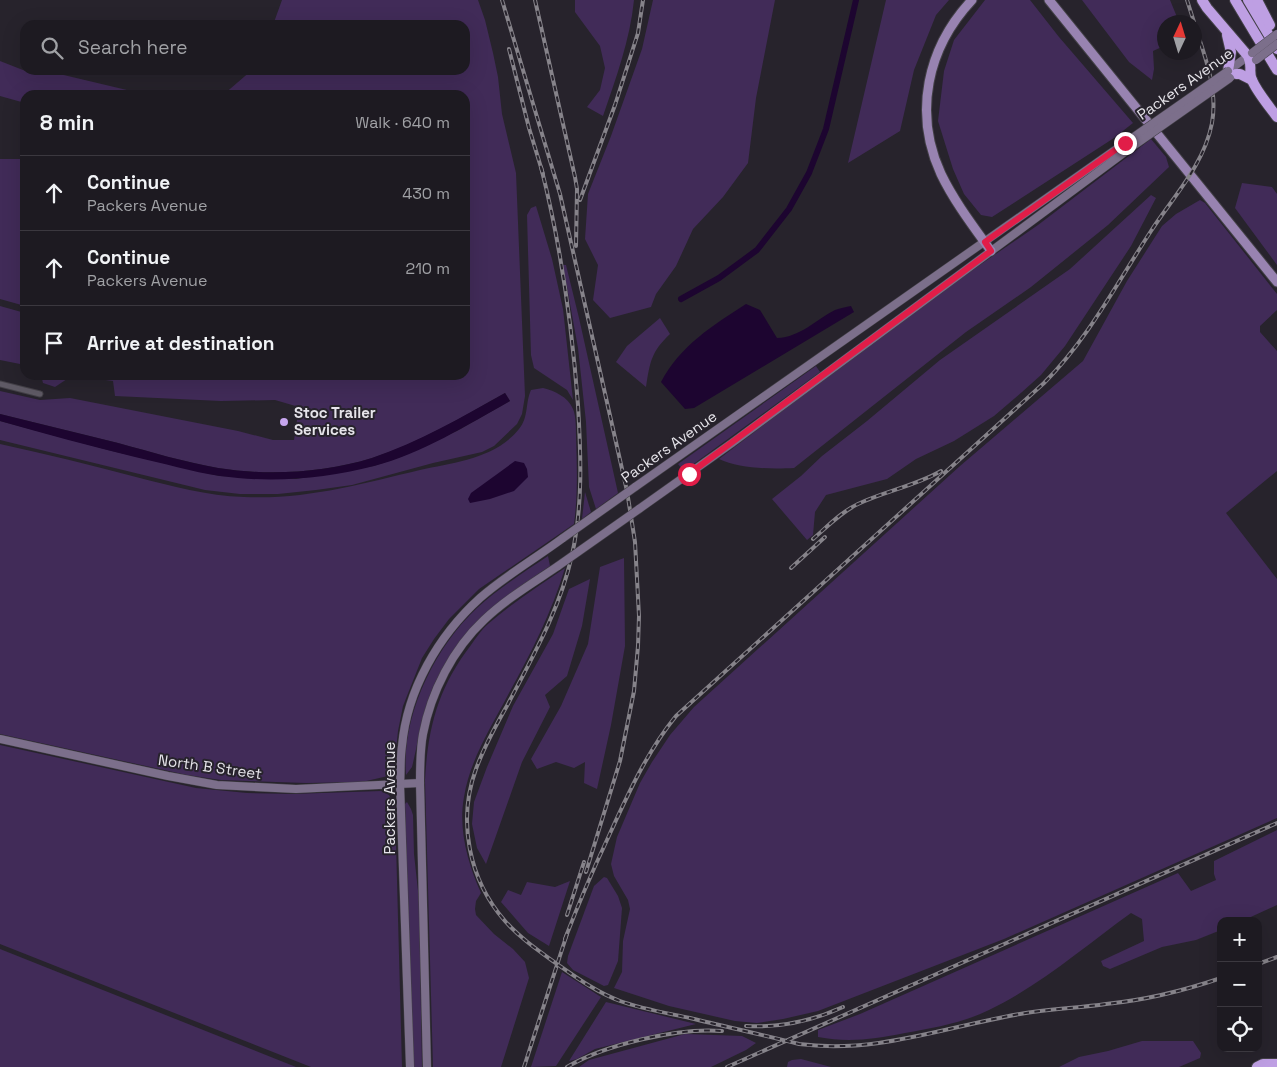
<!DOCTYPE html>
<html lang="en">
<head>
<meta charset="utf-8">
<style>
	body { margin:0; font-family:"Space Grotesk",sans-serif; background:#2a272e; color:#f1f3f6 }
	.controls { position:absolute; right:15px; bottom:15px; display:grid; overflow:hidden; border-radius:10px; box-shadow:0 5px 20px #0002 }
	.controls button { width:45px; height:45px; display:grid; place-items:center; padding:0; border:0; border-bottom:1px solid #3b383f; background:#1d1a21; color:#f1f3f6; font:25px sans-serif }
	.compass { position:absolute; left:1157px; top:15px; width:45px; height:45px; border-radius:50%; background:#1d1a21; box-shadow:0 5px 20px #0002; rotate:4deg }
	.stop { position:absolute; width:15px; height:15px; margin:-11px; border:4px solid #e11d48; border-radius:50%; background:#fff }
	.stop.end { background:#e11d48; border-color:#fff; box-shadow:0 1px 5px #0008 }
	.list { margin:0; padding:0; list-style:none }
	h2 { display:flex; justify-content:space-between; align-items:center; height:65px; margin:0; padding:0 20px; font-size:21px }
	h2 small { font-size:16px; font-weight:400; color:#a0a1a5 }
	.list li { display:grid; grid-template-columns:32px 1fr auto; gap:15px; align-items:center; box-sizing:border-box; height:75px; padding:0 20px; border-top:1px solid #3b383f }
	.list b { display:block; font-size:19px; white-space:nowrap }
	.list p { margin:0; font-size:16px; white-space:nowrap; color:#a0a1a5 }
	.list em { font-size:16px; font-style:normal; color:#a0a1a5 }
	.icon { flex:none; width:28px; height:28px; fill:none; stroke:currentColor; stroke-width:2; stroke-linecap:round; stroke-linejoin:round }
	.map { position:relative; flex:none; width:1277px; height:1067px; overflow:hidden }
	.search { position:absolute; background:#1d1a21; box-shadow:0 5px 20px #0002; left:20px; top:20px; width:450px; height:55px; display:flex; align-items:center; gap:12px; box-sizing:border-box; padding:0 18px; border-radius:15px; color:#a0a1a5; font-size:19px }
	.panel { position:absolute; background:#1d1a21; box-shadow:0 5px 20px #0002; left:20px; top:90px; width:450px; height:290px; border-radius:15px }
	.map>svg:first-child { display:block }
	.green { fill:#412b58 }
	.water { fill:#1d0530 }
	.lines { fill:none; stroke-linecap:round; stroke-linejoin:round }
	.canal { stroke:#1d0530; stroke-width:6 }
	.street-casing { stroke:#434047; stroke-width:7 }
	.secondary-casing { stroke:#434047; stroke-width:9 }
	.primary-casing { stroke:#434047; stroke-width:11 }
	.highway-casing { stroke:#434047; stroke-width:12 }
	.street { stroke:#5f5a65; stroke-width:5 }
	.secondary { stroke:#7c6f8b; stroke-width:8 }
	.primary { stroke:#9883b1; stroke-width:9 }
	.highway { stroke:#be9fe3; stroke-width:10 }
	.rail-casing { stroke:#86838a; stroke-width:4 }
	.rail { stroke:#27232c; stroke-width:2; stroke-dasharray:5.5; stroke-linecap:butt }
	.secondary-bridge-casing { stroke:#434047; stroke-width:9; stroke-linecap:butt }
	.secondary-bridge { stroke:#7c6f8b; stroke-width:8 }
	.route { stroke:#e11d48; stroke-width:6 }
	.poi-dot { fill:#c7a6ef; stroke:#27232c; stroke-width:2 }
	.labels { text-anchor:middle; stroke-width:4; stroke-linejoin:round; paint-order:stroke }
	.street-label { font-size:15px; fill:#e6e4ea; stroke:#27232c }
	.poi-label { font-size:15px; font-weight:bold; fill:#e6e4ea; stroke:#27232c; text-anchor:start }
</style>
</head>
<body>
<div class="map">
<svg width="1277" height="1067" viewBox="0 0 1277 1067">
	<rect width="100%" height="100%" fill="#27232c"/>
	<g class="green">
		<path d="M282,0H478L485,20L493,53L498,77L502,114L516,173L525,396L522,414L517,424L494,446L482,452L433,463L352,485L316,490L278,494H240L205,490L0,440V421L112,451L219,476L296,479L374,466L403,456L457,431L510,401L505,393C462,417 419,443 372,458C323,473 268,476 218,468C184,462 151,452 118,443C79,433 39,424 0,414V391L40,400L70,398L238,431L273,440H294L299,407L275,400L221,401L115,396L113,381L98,379V375H465V95H223L252,70H465V25H273Z"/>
		<path d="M575,0H634C630,40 616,78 603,116L587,107L600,90L605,68L600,46L575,12Z"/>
		<path d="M653,0H775L756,98L748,163L723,197L693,229L676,266L656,294L651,307L610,318L593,300L598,265L585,239L588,194L611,136L642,49Z"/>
		<path d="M886,0H949L936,15L914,70L900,131L848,163Z"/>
		<path d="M985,0H1030L1059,37L1133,123L1114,138L992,217L981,215L964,194L953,169L938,121L944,71L954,40Z"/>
		<path d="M1082,0H1170L1179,22H1164V46L1153,51L1154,69L1152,80L1129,62Z"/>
		<path d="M0,61L28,72H51L148,95H25V103L0,96Z"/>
		<path d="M1151,139L1166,157L1169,167L1108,225L1031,287L966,332L794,468C772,469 739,469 719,459L867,346L926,302L1038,225Z"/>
		<path d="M0,159H25V306L0,299Z"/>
		<path d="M1242,183L1272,187L1277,194V265L1235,208Z"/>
		<path d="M1151,195L1156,198L1131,246L1065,346L1041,375L1022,392L994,416L954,441L916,459L887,479L826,495L815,512L813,535L807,540L772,499L801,476L822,456L867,421L940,360L1070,269Z"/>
		<path d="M1200,200L1205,203L1277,294V310L1260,326V332L1277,351V471L1226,513L1277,579V818L1004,939L818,1011L783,1019L757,1023L735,1021L669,1006L614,988L622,972L623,941L630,909L628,900L614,876L611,864L617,837L640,783L652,762L670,735L694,707L960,466L1083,361L1127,281L1162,226L1176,214Z"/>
		<path d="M536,206L552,259L563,309L573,400L567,390L534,368L531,355L527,215L531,208Z"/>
		<path d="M563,265H566L579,318L618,493L596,509L589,487L586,422L578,348Z"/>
		<path d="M0,306L25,313V365L0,360Z"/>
		<path d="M660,318L670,334C651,352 650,362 646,387L616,362L627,346Z"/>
		<path d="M816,366L820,372L684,471L678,464Z"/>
		<path d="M41,375H73L55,387L43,383Z"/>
		<path d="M543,388C555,391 568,397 573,409C576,416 576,428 576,436C577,466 578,495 574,524L479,589L449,619L434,639L422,658L403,706L398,731L394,768L388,776L362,782L306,783L221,780L187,775L0,734V444C46,454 91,465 136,477C172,486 207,496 244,497C305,500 361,484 420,470C454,462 495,459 519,429C529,417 525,403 531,390Z"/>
		<path d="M585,492L591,512L582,519Z"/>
		<path d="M548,556L550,566C495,603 446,641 426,707C420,727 417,747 412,767L406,775C401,716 435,647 477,608C499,588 524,572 548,556Z"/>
		<path d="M624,558L625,646L611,725L597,789L584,783L585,762L574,768L556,762L537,769L531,759L561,706L588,644L600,567Z"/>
		<path d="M565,568C552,612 531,653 509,693C492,726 470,759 464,797C458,829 468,864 481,893L476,901L475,909L476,915L494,934L513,949L525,962L529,978L501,1067H433L425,780C428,727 438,688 471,645C476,638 481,630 488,624C512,603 539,586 565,568Z"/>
		<path d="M590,579L582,626L567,676L545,695L550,707L522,762L486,864L477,848L472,824L474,802L487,767L513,706L553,634L569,589Z"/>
		<path d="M0,745L196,788L247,793L293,794L381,791L389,795L395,806L402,1067H311L0,944Z"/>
		<path d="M407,802L411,809L413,815L414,854L419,900L422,1067H413L405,804Z"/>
		<path d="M1277,830V905L1242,921H1221V930L1196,940L1162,947L1110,969L1103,966L1101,961L1144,941L1142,919L1131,913C1085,946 1041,985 989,1010C963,1023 933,1028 905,1033C874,1039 849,1043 818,1037V1030L860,1014L1178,873L1191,891L1216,880L1214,874V861Z"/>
		<path d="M604,877L607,878L618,896L622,908L618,961L608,985L604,986L573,970L567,963L568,956L594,886Z"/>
		<path d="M570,881L549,946L528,933L501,902L508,890L521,895L527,882L555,887Z"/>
		<path d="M0,949L296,1067H0Z"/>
		<path d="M562,972L601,997L556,1066L531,1067Z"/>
		<path d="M606,1002L696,1024L595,1049L577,1059L569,1061Z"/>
		<path d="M685,1034L742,1036L756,1043L746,1050L711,1067H579L589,1060Z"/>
		<path d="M1142,1041H1193L1201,1053L1200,1058L1179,1067H1059L1079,1057L1108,1051Z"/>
		<path d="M801,1059L831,1067H787L788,1062L792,1060Z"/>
	</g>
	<g class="water">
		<path d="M746,304L760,310L777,338C801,337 815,320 835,310C840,308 846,307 851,306L854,312L694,408L685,409L661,382C680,346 713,325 746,304Z"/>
		<path d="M505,393L510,401C469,424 421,454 374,466C325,479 271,483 220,476C192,472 163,463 135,457C90,446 45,434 0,421V414C39,424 79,433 118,443C151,452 184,462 218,468C268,476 323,473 372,458C419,442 462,417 505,393Z"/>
		<path d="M515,461L524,463L527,469L528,477L514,491L490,499L470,503L468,499L471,493Z"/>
	</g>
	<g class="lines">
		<path class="canal" d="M681,299L719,278L757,250L789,209L809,173L826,129L856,0"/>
		<defs>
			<path id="street" d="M0,384L40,394"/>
			<g id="secondary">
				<path d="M1228,71L1251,54"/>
				<path d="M635,487L1125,143"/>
				<path d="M639,509L732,443L1129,149"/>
				<path d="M0,739L168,776L217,785L296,789L420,783"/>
				<path d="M410,1067L400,784C401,772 400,759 402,746C407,690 438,636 480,598C505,576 536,558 563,538"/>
				<path d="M427,1067L420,783C420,767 420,750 423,734C431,692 453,649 484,620C506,599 533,583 558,566"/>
			</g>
			<g id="primary">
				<path d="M972,0C927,48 913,113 941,174C954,201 973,226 991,251"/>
				<path d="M1049,0L1277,282"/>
			</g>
			<g id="highway">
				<path d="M1202,0L1207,8L1248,56C1253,67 1248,71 1252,80C1257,92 1269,106 1277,117"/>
				<path d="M1235,0L1277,70"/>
				<path d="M1248,0L1277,49"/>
				<path d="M1257,0L1270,25"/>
				<path d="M1227,35L1231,52L1228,71"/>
				<path d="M1236,74H1240L1252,80"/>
				<path d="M1257,1067L1263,1064H1277"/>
			</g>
		</defs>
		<use href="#street" class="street-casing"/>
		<use href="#secondary" class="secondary-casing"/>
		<use href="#primary" class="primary-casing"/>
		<use href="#highway" class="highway-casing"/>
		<use href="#street" class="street"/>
		<use href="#secondary" class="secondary"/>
		<use href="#primary" class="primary"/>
		<use href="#highway" class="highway"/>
		<defs>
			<g id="rail">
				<path d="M502,0L560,194L627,491L635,542L639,616L638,646L634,691L620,761L586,872"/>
				<path d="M535,0L575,177L577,189L576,246"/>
				<path d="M1187,0L1194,22"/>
				<path d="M509,49L529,128L543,174"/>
				<path d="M541,167C561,246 572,325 578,405C581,456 583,505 572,555C560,609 533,656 508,704C496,725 484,747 476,769C457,821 469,880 505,921C520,938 539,951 557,964C577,978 596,992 620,1001C642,1009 667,1013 690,1018C727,1027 763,1035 799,1044C877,1054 944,1027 1020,1014C1048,1009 1078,1008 1106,1004C1146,1000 1183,991 1221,978"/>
				<path d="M580,200L615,105L638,33L643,0"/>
				<path d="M813,539C827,527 841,512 858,504C885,491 915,486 941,471"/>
				<path d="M791,568L825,537"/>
				<path d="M567,915L584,862"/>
				<path d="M565,939C578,905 592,872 607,840C627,796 646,753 676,716L1044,383C1088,339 1117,283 1151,231C1173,197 1204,165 1212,123C1218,89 1205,56 1194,23"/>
				<path d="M1258,964L1277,957"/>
				<path d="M746,1026C780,1028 812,1021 843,1007"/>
				<path d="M524,1067L567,934"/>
				<path d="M567,1067C604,1045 679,1027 722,1031"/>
				<path d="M727,1067L1277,823"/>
			</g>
		</defs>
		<use href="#rail" class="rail-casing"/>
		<use href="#rail" class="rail"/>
		<defs>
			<g id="secondary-bridge">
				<path d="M1252,53L1277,34"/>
				<path d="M1256,60L1277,44"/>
				<path d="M1125,143L1228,71"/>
				<path d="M1129,149L1230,78"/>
				<path d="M563,538L635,487"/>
				<path d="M558,566L639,509"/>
			</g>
		</defs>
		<use href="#secondary-bridge" class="secondary-bridge-casing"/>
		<use href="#secondary-bridge" class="secondary-bridge"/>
	</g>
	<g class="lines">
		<path class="route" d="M689,474L991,251L985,242L1125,143"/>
	</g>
	<circle class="poi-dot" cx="284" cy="422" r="5"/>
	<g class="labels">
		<g class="street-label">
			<text transform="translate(1185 84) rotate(-35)" y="5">Packers Avenue</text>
			<text transform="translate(669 447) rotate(-35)" y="5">Packers Avenue</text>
			<text transform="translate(210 767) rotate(8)" y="5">North B Street</text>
			<text transform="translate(390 798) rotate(-90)" y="5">Packers Avenue</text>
		</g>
		<g class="poi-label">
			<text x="294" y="418">Stoc Trailer<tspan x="294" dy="17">Services</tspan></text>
		</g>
	</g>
</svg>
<div class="controls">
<button>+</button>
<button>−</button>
<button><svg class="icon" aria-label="locate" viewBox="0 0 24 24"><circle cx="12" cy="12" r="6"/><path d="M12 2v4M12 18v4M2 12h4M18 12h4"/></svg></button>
</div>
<svg class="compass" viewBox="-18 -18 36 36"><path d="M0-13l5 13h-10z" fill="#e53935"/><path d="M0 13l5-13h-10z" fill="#a0a1a5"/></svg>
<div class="stop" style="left:689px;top:474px"></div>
<div class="stop end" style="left:1125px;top:143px"></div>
<div class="search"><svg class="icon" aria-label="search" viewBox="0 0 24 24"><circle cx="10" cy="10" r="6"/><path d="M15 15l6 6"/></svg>Search here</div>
<section class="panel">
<h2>8 min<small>Walk · 640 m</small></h2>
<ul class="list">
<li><svg class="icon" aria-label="ahead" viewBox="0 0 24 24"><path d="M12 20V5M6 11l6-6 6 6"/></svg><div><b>Continue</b><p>Packers Avenue</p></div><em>430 m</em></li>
<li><svg class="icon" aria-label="ahead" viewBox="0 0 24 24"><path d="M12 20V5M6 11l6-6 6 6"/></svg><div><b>Continue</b><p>Packers Avenue</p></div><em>210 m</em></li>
<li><svg class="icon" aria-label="arrive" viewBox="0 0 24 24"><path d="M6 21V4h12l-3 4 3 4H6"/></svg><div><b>Arrive at destination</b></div></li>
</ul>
</section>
</div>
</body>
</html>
